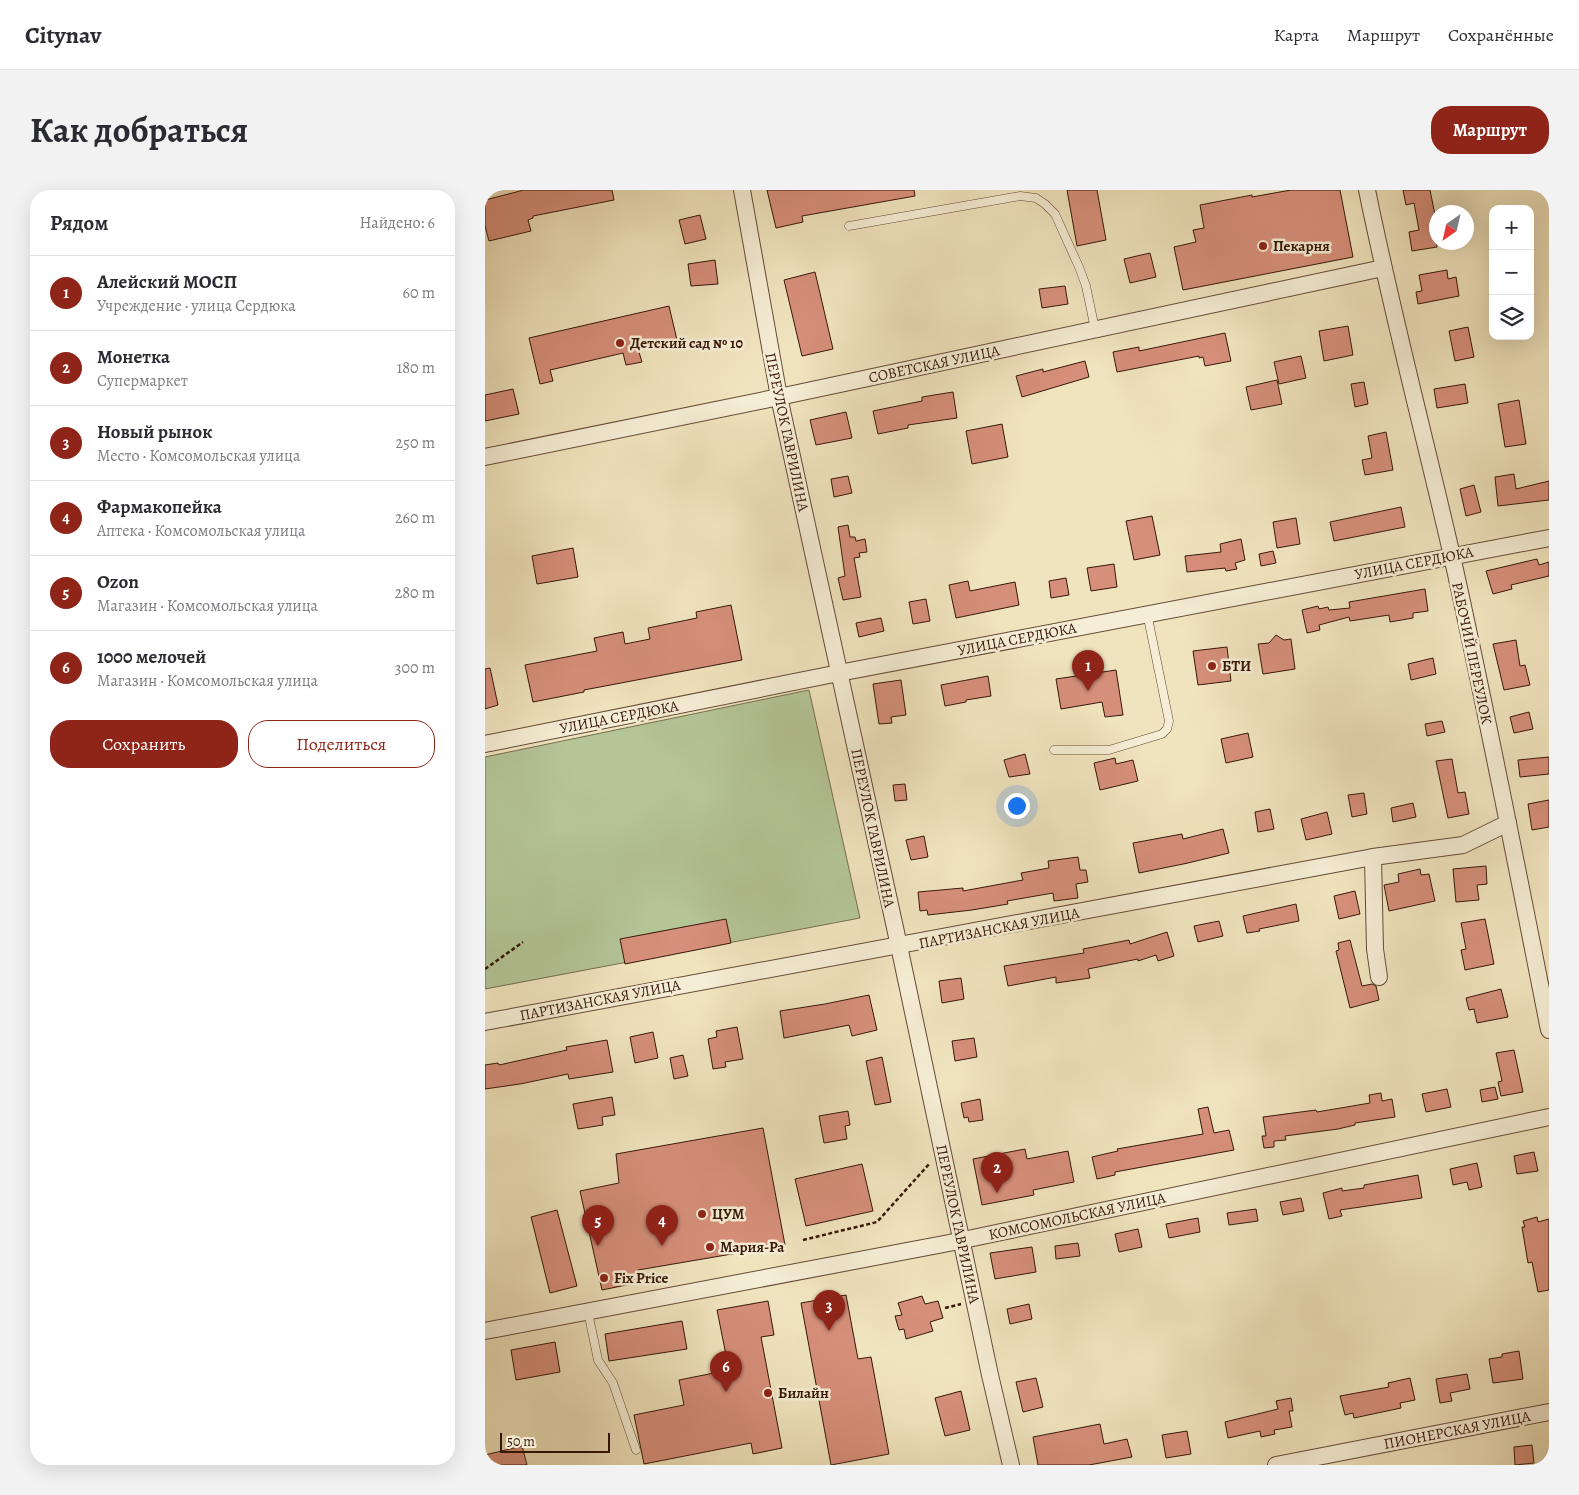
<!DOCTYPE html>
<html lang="ru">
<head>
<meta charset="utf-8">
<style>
	body { margin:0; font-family:Alegreya,serif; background:#f2f2f3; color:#2b2b33 }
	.controls { position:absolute; right:15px; top:15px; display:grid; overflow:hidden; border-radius:10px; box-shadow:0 5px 20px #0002 }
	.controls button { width:45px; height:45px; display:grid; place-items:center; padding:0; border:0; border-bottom:1px solid #e1e1e2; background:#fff; color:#2b2b33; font:25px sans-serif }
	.compass { position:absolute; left:944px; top:15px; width:45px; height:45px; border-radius:50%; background:#fff; box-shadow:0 5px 20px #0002; rotate:214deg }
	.scale { position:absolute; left:15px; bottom:12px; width:110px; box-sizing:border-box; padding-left:5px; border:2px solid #371708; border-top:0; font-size:14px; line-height:18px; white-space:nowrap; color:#371708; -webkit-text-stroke:4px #f5edd5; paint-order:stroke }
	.you { position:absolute; left:531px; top:615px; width:18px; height:18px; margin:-12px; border:4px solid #fff; border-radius:50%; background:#1a73e8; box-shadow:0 0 0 8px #1a73e833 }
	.badge { display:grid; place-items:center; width:32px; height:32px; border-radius:50%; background:#8f2418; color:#fff; font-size:16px; font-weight:700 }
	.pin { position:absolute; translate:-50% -41px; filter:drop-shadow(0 1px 2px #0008) }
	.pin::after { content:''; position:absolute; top:26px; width:18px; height:15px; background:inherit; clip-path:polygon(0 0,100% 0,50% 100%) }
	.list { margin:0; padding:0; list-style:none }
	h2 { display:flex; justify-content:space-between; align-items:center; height:65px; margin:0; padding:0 20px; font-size:21px }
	h2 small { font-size:16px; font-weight:400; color:#7c7c81 }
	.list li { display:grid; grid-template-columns:32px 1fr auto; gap:15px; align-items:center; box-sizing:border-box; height:75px; padding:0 20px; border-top:1px solid #e1e1e2 }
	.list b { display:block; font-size:19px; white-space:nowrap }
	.list p { margin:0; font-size:16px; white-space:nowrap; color:#7c7c81 }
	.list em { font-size:16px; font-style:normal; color:#7c7c81 }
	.actions { display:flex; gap:10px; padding:15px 20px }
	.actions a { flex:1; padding:11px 0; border:1px solid #8f2418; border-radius:20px; text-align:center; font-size:18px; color:#8f2418 }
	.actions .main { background:#8f2418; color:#fff }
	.icon { flex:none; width:28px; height:28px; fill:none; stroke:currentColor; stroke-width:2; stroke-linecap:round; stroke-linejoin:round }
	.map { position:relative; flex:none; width:1064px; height:1275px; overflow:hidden; border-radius:20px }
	header { display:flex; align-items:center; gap:30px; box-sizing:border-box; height:70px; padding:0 25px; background:#fff; border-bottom:1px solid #e1e1e2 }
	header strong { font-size:24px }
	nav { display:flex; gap:28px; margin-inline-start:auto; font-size:18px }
	.intro { display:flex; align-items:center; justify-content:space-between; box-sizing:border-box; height:120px; padding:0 30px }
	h1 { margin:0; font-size:35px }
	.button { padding:12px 22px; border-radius:20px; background:#8f2418; color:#fff; font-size:18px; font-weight:700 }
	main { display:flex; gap:30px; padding:0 30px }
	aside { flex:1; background:#fff; border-radius:20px; box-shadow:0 5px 20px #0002 }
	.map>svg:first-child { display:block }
	.green { fill:#b4c596; stroke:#766e4f }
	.building { fill:#d68f7a; stroke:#371708 }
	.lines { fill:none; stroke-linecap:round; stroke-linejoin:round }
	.lane-casing { stroke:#654a36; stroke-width:9 }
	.street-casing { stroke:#654a36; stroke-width:18 }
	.path { stroke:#371708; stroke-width:2.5; stroke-dasharray:4 2.5; stroke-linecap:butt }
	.lane { stroke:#f5edd5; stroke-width:8 }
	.street { stroke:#f5edd5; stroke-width:16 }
	.poi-dot { fill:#8f2418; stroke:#f5edd5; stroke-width:2 }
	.labels { text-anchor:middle; stroke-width:5; stroke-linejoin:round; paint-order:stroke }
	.poi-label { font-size:15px; font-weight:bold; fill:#371708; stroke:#f5edd5; text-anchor:start }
	.street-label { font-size:15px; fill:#371708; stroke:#f5edd5 }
</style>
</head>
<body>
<header>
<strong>Citynav</strong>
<nav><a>Карта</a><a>Маршрут</a><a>Сохранённые</a></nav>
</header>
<div class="intro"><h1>Как добраться</h1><a class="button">Маршрут</a></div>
<main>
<aside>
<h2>Рядом<small>Найдено: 6</small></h2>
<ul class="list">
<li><span class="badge">1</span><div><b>Алейский МОСП</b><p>Учреждение · улица Сердюка</p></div><em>60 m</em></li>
<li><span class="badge">2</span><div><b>Монетка</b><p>Супермаркет</p></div><em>180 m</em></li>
<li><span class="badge">3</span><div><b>Новый рынок</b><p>Место · Комсомольская улица</p></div><em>250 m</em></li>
<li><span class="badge">4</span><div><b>Фармакопейка</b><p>Аптека · Комсомольская улица</p></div><em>260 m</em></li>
<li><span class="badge">5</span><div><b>Ozon</b><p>Магазин · Комсомольская улица</p></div><em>280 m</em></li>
<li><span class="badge">6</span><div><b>1000 мелочей</b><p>Магазин · Комсомольская улица</p></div><em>300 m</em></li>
</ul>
<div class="actions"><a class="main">Сохранить</a><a>Поделиться</a></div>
</aside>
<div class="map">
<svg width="1064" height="1275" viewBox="0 0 1064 1275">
	<rect width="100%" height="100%" fill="#f0e4be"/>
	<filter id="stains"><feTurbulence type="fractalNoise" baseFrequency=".004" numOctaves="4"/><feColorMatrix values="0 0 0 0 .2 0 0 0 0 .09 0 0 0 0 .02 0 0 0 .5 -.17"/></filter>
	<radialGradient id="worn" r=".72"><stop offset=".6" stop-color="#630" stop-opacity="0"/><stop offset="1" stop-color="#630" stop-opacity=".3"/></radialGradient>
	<path class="green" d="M324,500L375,728L0,799V567Z"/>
	<g class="building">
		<path d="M39,0H127L129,10L48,26V28L43,30L46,41L4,51L0,36V10Z"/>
		<path d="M282,0H429L430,6L317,26L318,32L291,38Z"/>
		<path d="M582,0H612L621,50L592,56Z"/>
		<path d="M806,0H855L868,67L698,100L689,57L711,52L708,40L719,38L715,15L767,5V7Z"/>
		<path d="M918,0H945L950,25H952V57L927,61L924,42L934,40L929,13L921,15Z"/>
		<path d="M215,25L221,49L200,54L194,30Z"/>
		<path d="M665,63L671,87L645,93L639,69Z"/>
		<path d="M230,70L233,94L206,96L203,74Z"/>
		<path d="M962,80L963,89L971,87L974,106L933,114L931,102L937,101L934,85Z"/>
		<path d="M330,82L348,159L317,166L299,90Z"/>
		<path d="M580,96L583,114L557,118L554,99Z"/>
		<path d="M184,116L192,150L153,159L157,172L141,175L138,163L65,180L68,191L55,194L44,148Z"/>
		<path d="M863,136L868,165L839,171L834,141Z"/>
		<path d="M983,137L989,167L970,171L964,141Z"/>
		<path d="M740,143L746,171L720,176L718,167L714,168V166L632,182L628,162L654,157V161Z"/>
		<path d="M816,166L821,188L794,194L789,172Z"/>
		<path d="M600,171L604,187L537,207L531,186L558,179V182Z"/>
		<path d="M792,190L797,214L766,220L761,197Z"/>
		<path d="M879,192L883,214L870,217L866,194Z"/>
		<path d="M980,194L983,213L952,218L949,199Z"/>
		<path d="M28,199L34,224L0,231V205Z"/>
		<path d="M468,202L472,228L423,235V238L393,244L388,221L437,211V207Z"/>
		<path d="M1034,210L1041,254L1020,257L1013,214Z"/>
		<path d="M361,222L367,248L331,255L325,230Z"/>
		<path d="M517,234L523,267L487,274L481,241Z"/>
		<path d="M901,242L908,280L880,285L877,270L887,268L883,246Z"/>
		<path d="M1029,284L1031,299L1064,291V310L1013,316L1010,287Z"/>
		<path d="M363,286L367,303L349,307L346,289Z"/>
		<path d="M989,295L996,322L981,326L975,299Z"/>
		<path d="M916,317L920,337L849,351L845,332Z"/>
		<path d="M667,326L675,365L649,370L641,331Z"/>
		<path d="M811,328L815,354L792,358L788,332Z"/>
		<path d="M363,335L365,347H370L371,351L380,349L382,362L374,363L375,367L369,368L376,407L358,410L353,388L360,386L353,337Z"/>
		<path d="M756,349L760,370L750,373L752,379L741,381L740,378L702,382L700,366L736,362L735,354Z"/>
		<path d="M88,358L93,387L52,394L47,366Z"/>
		<path d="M788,361L791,373L776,376L774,364Z"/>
		<path d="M1052,369L1054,375L1064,372V386L1026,395L1027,399L1008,404L1001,381Z"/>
		<path d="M629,374L632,397L606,401L602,378Z"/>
		<path d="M581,388L584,405L566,408L564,391Z"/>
		<path d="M483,391L485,401L530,392L534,415L471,428L464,395Z"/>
		<path d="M940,399L943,421L928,423V428L905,432L904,425L865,431L864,427L834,435L835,440L822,443L817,420L833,416L834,419L843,417L844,420L865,418L864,412Z"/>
		<path d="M441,409L445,431L428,434L424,412Z"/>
		<path d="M246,415L257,470L99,500V502L48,512L40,475L112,461L109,448L138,442L140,454L165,449L163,438L212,428L211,422Z"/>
		<path d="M396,428L399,441L374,447L371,433Z"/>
		<path d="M791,445L799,450L806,449L810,479L778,484L773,454L784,453Z"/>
		<path d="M1031,450L1035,476L1040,475L1045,495L1019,500L1008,454Z"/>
		<path d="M742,457L746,491L713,495L708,461Z"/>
		<path d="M948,468L951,484L926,490L923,474Z"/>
		<path d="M5,478L13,515L0,519V479Z"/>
		<path d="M631,480L638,525L620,527L617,512L576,519L571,489Z"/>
		<path d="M503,486L506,506L481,510V512L460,516L456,495Z"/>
		<path d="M416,490L421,525L406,527L407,533L394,534L388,494Z"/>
		<path d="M1044,522L1048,539L1029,543L1025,527Z"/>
		<path d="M957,531L960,542L942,546L940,534Z"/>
		<path d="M763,543L768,567L741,573L736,549Z"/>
		<path d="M540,564L545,584L524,587L519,570Z"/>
		<path d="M1064,567V584L1035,587L1033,570Z"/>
		<path d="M630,568L631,574L648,570L653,591L615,600L609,573Z"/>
		<path d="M967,569L973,603L980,602L984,624L963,628L951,571Z"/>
		<path d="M420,594L422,610L410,611L408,595Z"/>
		<path d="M879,603L882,624L867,627L863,605Z"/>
		<path d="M1064,610V637L1047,640L1043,614Z"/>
		<path d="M928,613L931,627L908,632L906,618Z"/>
		<path d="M785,619L789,639L773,642L770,622Z"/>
		<path d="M842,622L847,644L821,650L816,629Z"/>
		<path d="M738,639L744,663L703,673L654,683L648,653L697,644L698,649Z"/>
		<path d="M439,646L443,667L426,670L421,650Z"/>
		<path d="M593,667L595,680H601L603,692L591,694L593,708L569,711L568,703L522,711L523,714L487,720L443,725L442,720L435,721L433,702L478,698V701L538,690L536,683L564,678L563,671Z"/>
		<path d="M1001,676L1002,694L992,695L994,710L971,712L968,679Z"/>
		<path d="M935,679L936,685L944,684L950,711L904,721L899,695L914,692L913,684Z"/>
		<path d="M870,701L875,724L854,729L849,706Z"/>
		<path d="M811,714L814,731L774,739L775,741L762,743L758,726Z"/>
		<path d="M241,729L246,753L140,774L135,749Z"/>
		<path d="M1000,729L1009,774L980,780L976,760L981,759L976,733Z"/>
		<path d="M734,731L738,746L713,752L709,736Z"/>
		<path d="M682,742L689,766L673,771L671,765L653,771V769L603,779L605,788L571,793V787L523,796L519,776L599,763L598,759L644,750L645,754Z"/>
		<path d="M865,750L877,796L887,794L891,796L894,810L865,818L851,761L854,760L853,753Z"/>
		<path d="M476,788L479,809L457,813L454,791Z"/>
		<path d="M1016,799L1023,827L992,833L989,819L984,820L981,808Z"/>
		<path d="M384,805L392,840L367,846L364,835L299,848L295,821L340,814Z"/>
		<path d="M252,837L258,869L240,872L241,877L228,879L223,849L232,847L231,841Z"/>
		<path d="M168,842L173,868L150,873L145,847Z"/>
		<path d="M489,848L492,867L470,871L467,851Z"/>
		<path d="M122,850L128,882L84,889L83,884L35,894L0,899V875L13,873L14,875L82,860L81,857Z"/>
		<path d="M1029,860L1038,902L1016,906L1013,892L1017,891L1011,863Z"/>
		<path d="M198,865L203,886L189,889L185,868Z"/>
		<path d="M397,867L406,912L390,915L381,871Z"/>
		<path d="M1010,897L1013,909L997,912L995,900Z"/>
		<path d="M962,899L966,917L941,922L937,904Z"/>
		<path d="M896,903L897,911L907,909L910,927L870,933V935L853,939L800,946L801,950L789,951V957L779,958L777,946H781L778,927L831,920L832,922L885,913L884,905Z"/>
		<path d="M127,907L130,925L117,927L118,935L93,939L88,914Z"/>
		<path d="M495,909L498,930L484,932L483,927L479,928L476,913Z"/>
		<path d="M723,917L729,943L744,940L749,960L630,982V985L612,989L607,967L633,961L632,959L718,944L713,919Z"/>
		<path d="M363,921L365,935L360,936L362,949L339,953L334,926Z"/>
		<path d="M278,938L300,1055L153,1080L156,1092L117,1100L95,1001L134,993L131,964Z"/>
		<path d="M540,959L542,969L583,961L589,992L548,1000L549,1005L497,1015L488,969Z"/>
		<path d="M1049,962L1053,981L1032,984L1029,966Z"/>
		<path d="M992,973L997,997L984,1000L982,992L968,995L965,979Z"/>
		<path d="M377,974L388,1021L321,1036L310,989Z"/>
		<path d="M933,985L937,1008L855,1020L857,1026L844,1029L838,1003L857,998V1001L879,998V995Z"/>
		<path d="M816,1008L819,1021L798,1025L795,1012Z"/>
		<path d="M771,1019L773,1031L744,1035L742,1023Z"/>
		<path d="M72,1020L92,1096L65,1103L46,1027Z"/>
		<path d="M1052,1027L1053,1032L1064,1029V1100L1053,1102L1047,1072L1043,1073L1037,1037H1040L1038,1031Z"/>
		<path d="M713,1028L715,1042L684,1048L681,1034Z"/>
		<path d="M653,1039L657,1057L634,1062L630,1044Z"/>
		<path d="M593,1053L595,1066L571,1069L570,1056Z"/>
		<path d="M547,1057L551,1082L510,1089L505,1063Z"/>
		<path d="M361,1105L373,1169L386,1167L404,1264L346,1275L316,1113Z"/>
		<path d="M437,1106L440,1114L453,1111L458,1128L445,1132L448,1141L421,1149L419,1139L414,1140L410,1126L417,1125L413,1113Z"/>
		<path d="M283,1111L289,1145L276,1147L297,1258L268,1264L266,1253L159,1274L149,1225L199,1215L194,1190L244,1180L232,1120Z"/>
		<path d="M544,1114L547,1129L525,1134L522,1119Z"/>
		<path d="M197,1131L202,1159L124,1171L120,1144Z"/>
		<path d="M70,1152L75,1182L31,1190L26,1160Z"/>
		<path d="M1034,1161L1038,1189L1008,1193L1004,1169L1017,1167V1164Z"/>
		<path d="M982,1184L985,1199L965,1203L967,1211L955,1213L951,1189Z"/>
		<path d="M551,1188L558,1217L538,1222L531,1192Z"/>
		<path d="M925,1188L930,1210L915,1213L916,1218L869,1228L868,1223L860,1225L855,1206L904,1197L903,1193Z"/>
		<path d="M476,1201L485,1240L460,1246L450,1208Z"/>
		<path d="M806,1208L808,1221H804L807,1237L789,1240L790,1244L776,1247L775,1241L743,1248L740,1232L793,1219L791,1211Z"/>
		<path d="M615,1234L619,1254L642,1249L647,1267L604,1275H553L548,1247Z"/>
		<path d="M702,1241L706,1264L681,1268L677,1245Z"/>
		<path d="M1047,1255L1049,1273L1030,1275L1029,1257Z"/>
		<path d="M37,1256L42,1275H0V1265Z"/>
	</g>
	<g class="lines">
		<defs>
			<g id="lane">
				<path d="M364,36L535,6L551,8L560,14L570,24L594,77L601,96L610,139"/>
				<path d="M569,560H624L677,544L682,539L684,531L662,423"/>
				<path d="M103,1122L113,1170L128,1193L151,1260"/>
			</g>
			<g id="street">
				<path d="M257,0L294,207L414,756L505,1185L526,1275"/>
				<path d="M882,0C907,123 939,244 967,366C1002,523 1033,682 1064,840"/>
				<path d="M0,267L294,207L898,78"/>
				<path d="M0,554L354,483L1064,348"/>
				<path d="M888,667L890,759L894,787"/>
				<path d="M0,832L888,667L978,655L1023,633"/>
				<path d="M0,1141L464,1053L1064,927"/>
				<path d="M791,1275L1064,1222"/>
			</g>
		</defs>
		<use href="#lane" class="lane-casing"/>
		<use href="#street" class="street-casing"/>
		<g class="path">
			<path d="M0,779L38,752"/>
			<path d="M318,1050L392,1032L445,973"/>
			<path d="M460,1118L476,1114"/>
		</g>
		<use href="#lane" class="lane"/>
		<use href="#street" class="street"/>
	</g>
	<g class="poi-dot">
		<circle cx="778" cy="56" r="5"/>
		<circle cx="135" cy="153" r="5"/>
		<circle cx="727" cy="476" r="5"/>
		<circle cx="217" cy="1024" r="5"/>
		<circle cx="225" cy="1057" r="5"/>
		<circle cx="119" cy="1088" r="5"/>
		<circle cx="283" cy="1203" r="5"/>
	</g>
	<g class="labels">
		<g class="poi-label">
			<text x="788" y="61">Пекарня</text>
			<text x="145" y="158">Детский сад № 10</text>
			<text x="737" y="481">БТИ</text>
			<text x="227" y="1029">ЦУМ</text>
			<text x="235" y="1062">Мария-Ра</text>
			<text x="129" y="1093">Fix Price</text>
			<text x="293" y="1208">Билайн</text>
		</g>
		<g class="street-label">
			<text transform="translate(449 174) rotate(-12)" y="5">СОВЕТСКАЯ УЛИЦА</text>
			<text transform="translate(302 242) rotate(78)" y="5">ПЕРЕУЛОК ГАВРИЛИНА</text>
			<text transform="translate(929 373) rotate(-11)" y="5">УЛИЦА СЕРДЮКА</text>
			<text transform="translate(532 449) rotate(-11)" y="5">УЛИЦА СЕРДЮКА</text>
			<text transform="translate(987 463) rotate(78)" y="5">РАБОЧИЙ ПЕРЕУЛОК</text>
			<text transform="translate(134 527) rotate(-11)" y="5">УЛИЦА СЕРДЮКА</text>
			<text transform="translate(388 638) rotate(78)" y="5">ПЕРЕУЛОК ГАВРИЛИНА</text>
			<text transform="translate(514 738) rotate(-11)" y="5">ПАРТИЗАНСКАЯ УЛИЦА</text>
			<text transform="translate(115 810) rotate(-11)" y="5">ПАРТИЗАНСКАЯ УЛИЦА</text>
			<text transform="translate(592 1026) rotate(-12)" y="5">КОМСОМОЛЬСКАЯ УЛИЦА</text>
			<text transform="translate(473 1034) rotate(78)" y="5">ПЕРЕУЛОК ГАВРИЛИНА</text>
			<text transform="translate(972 1240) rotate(-11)" y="5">ПИОНЕРСКАЯ УЛИЦА</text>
		</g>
	</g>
	<rect width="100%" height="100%" filter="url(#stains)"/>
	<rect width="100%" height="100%" fill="url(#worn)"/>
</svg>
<div class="controls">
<button>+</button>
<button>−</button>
<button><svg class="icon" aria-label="layers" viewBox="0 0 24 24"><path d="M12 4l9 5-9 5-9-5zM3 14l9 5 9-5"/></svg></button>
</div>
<svg class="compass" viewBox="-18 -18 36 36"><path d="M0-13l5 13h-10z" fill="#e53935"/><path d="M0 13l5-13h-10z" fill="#7c7c81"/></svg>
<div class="scale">50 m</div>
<div class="you"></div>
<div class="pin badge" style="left:603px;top:501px">1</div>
<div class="pin badge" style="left:512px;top:1003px">2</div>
<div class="pin badge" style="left:344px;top:1141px">3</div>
<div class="pin badge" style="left:177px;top:1056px">4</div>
<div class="pin badge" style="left:113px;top:1056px">5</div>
<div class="pin badge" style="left:241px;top:1202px">6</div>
</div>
</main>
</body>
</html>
